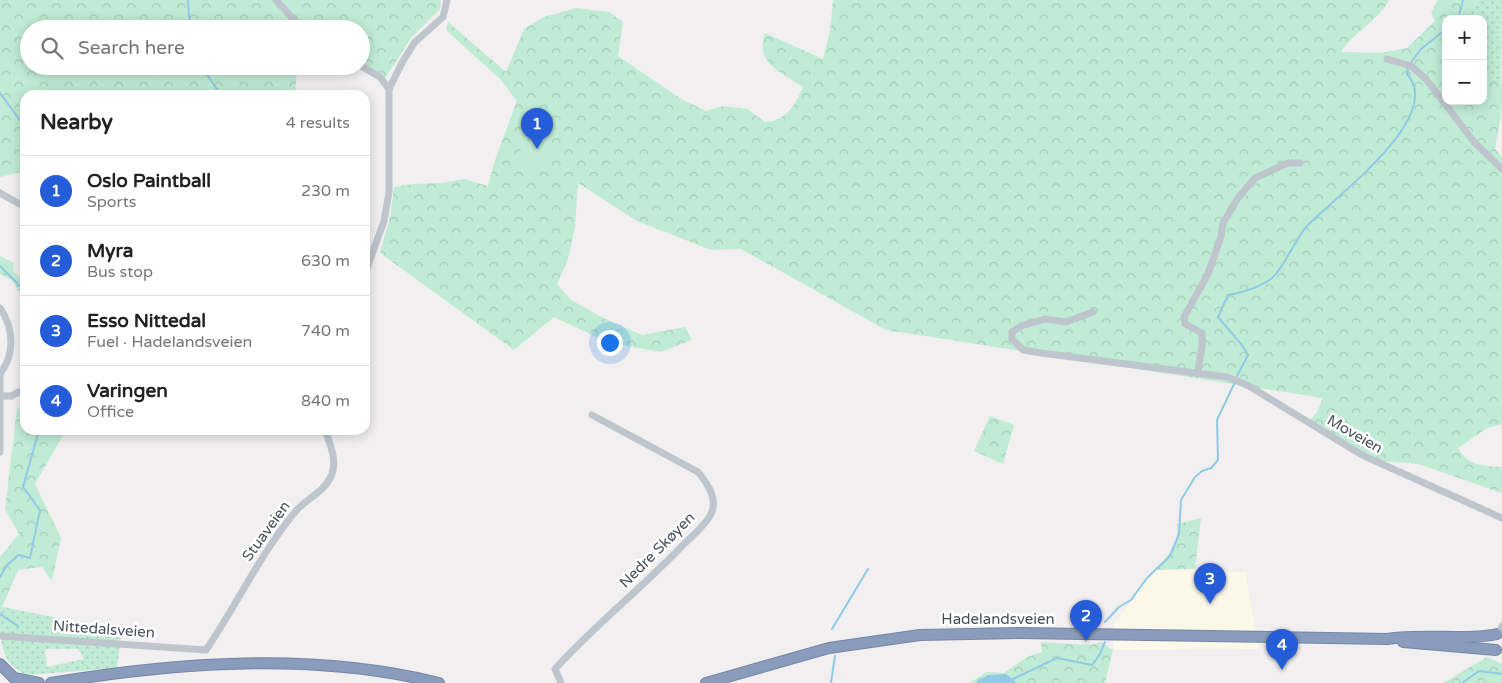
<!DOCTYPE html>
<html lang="en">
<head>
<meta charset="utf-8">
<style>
	body { margin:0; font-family:"Varela Round",sans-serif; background:#f2f2f2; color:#222 }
	.controls { position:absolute; right:15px; top:15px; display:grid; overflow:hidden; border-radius:10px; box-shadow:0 2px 12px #0003 }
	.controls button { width:45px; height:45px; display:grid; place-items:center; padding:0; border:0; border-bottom:1px solid #e0e0e0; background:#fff; color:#222; font:25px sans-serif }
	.you { position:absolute; left:609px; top:342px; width:18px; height:18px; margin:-12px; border:4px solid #fff; border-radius:50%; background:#1a73e8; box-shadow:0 0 0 8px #1a73e833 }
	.badge { display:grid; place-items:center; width:32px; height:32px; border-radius:50%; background:#245dd7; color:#fff; font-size:16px; font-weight:700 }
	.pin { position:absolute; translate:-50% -41px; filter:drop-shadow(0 1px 2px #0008) }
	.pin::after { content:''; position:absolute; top:26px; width:18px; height:15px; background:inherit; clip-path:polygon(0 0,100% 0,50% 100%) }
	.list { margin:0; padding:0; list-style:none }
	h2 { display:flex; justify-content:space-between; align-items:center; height:65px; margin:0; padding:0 20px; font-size:21px }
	h2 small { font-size:16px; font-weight:400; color:#767676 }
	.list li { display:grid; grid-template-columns:32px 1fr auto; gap:15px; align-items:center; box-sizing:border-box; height:70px; padding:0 20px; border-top:1px solid #e0e0e0 }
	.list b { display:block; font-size:19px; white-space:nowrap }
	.list p { margin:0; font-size:16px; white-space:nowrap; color:#767676 }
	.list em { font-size:16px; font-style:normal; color:#767676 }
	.icon { flex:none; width:28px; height:28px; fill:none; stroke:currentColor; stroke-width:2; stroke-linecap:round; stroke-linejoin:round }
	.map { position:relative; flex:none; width:1502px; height:683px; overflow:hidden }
	.search { position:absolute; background:#fff; box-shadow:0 2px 12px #0003; left:20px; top:20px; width:350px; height:55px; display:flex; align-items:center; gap:12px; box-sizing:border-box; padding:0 18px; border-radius:28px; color:#767676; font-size:19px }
	.panel { position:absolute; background:#fff; box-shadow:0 2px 12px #0003; left:20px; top:90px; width:350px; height:345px; border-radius:15px }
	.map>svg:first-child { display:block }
	.commercial { fill:#fbf8ea }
	.grass { fill:url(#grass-dots); fill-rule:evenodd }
	.forest { fill:url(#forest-crowns) }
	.park { fill:#c0ecd6 }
	.water { fill:#90cae7 }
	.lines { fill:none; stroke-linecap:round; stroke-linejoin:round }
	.stream { stroke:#90cae7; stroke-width:2 }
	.highway-casing { stroke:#7587a7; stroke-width:12 }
	.minor { stroke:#bec5cd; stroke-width:7 }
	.highway { stroke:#8a9cbb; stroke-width:10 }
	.labels { text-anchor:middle; stroke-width:5; stroke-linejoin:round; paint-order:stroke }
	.street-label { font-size:15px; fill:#48505b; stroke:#fff }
</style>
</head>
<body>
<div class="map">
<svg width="1502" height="683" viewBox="0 0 1502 683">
	<defs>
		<pattern id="grass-dots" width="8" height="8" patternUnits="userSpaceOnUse" patternTransform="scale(1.25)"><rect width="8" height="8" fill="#c0ecd6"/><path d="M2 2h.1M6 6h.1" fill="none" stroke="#a6ccba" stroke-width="1.8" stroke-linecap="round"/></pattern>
		<pattern id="forest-crowns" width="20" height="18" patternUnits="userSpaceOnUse" patternTransform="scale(1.25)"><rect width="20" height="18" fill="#c0ecd6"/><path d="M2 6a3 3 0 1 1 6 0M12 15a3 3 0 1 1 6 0" fill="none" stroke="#a6ccba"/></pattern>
	</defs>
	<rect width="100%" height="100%" fill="#f1efef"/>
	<path class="commercial" d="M1215,567L1222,571L1245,572L1259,649L1113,650L1114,624L1154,570Z"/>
	<g class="grass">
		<path d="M1477,0H1502L1501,85L1483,74V19H1466Z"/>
		<path d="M3,607L58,618L121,638L117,668L27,675C0,664 0,640 0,612ZM45,649H78L84,659L47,667Z"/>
	</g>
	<g class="forest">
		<path d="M0,0H441L440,9L411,38L384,80L356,66H361V29H29V66H303L297,71L295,95H25V171L0,177Z"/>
		<path d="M833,0H1389C1376,23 1356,30 1341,52L1380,53L1407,48L1435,21L1431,13L1438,0H1477L1466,19H1446V101H1483V74L1502,84V109L1495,149L1502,157V424L1487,428L1458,448C1468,466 1483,466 1502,467V493L1418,464L1372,460L1307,423L1317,412L1323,398L886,330L741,249L711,250L637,221L578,183L575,227L568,259L557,284L571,300L605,319L642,335L685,327L692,340L661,352L609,343L554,317L514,350L380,253L390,217L394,187L413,184L442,183L464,179L488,186L494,163L517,101L501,80L446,30L448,22L506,72L524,29L544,17L576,8L609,12L623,22L618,56L683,100L706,111L723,106L747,109L765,122C786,121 795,105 803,87C782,73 754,63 765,33L823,59L830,31Z"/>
		<path d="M0,256L14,263L13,271L25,281V304L13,281L0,274Z"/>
		<path d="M25,403V430H66L35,484L61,538L52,581L42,567L18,570L0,612V557L19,534L5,509L17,409Z"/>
		<path d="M990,416L1014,425L1003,464L974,451Z"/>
		<path d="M1201,518L1195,569L1154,570C1168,557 1180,544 1177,524Z"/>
		<path d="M1041,642L1090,645L1102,642L1113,650L1105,683H970L986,672L1004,673L1027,657L1042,652Z"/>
		<path d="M1487,657L1502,664V683H1443Z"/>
	</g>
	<path class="park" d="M547,134L555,155L528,170L518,144Z"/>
	<path class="water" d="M1006,674L1017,683H975L988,675Z"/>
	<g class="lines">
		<g class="stream">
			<path d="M188,0L190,29"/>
			<path d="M1458,19L1463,0"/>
			<path d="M1410,64L1421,49L1446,29"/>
			<path d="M201,66L221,95"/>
			<path d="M0,93L25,127"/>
			<path d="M0,266L25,291"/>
			<path d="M1237,376L1248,355L1242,345L1218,317L1228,295C1241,293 1260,287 1271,279C1283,270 1295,239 1307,226C1334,197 1446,117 1407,74L1408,68"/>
			<path d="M0,577L7,565L19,555L30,558L40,510L23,487L39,430"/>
			<path d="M0,614L18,626"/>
			<path d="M1105,622L1119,607L1131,600L1147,578L1170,556L1179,534L1181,500L1195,477L1202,471L1211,468L1218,460L1217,420L1235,382"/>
			<path d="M832,629L868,569"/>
			<path d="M1011,680L1057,658L1092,665L1100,654L1105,642"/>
			<path d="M831,683L835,656"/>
			<path d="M1462,683L1479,671L1502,674"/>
		</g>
		<defs>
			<g id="highway">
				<path d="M1403,642L1496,650"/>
				<path d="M0,664L14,678L39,683"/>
				<path d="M51,683C177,662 314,652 439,683"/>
				<path d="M706,683L829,648L920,635L1021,633L1387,639C1422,633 1465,641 1497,634"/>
			</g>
		</defs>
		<use href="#highway" class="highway-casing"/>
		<g class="minor">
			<path d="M276,0L302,29"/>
			<path d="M1387,59L1411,66L1426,79L1474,142L1502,169"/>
			<path d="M361,66L380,77L389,89"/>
			<path d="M0,193L25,207"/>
			<path d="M365,274L384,221L389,192V89L403,61L415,42L443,17L447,0"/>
			<path d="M0,308C14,328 15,354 0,374"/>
			<path d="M1093,312L1066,322L1045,319L1021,326L1012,332V339L1023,350L1041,353L1227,377L1249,386L1362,455L1502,518"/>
			<path d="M1198,372C1199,358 1204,346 1202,333L1185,324L1184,317L1208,274L1221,237L1223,223L1238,198L1255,178L1288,163H1300"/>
			<path d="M0,374V452"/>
			<path d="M0,396H11L25,389"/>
			<path d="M1501,630L1502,626"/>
			<path d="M0,636L206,650C237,605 260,554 295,512C306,498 325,493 332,474C337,460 330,444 325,430"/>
			<path d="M561,683L555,669C595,625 642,588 682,546C691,537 705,526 711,514C718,499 708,484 698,472L592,415"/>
		</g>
		<use href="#highway" class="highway"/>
	</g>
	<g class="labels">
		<g class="street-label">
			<text transform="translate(1355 434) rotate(30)" y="5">Moveien</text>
			<text transform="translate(266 531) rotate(-54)" y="5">Stuaveien</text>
			<text transform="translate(657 550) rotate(-45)" y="5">Nedre Skøyen</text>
			<text x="998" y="624">Hadelandsveien</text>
			<text transform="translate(104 629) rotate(4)" y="5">Nittedalsveien</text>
		</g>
	</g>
</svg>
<div class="controls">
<button>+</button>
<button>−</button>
</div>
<div class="you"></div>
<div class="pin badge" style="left:537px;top:149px">1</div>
<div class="pin badge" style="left:1086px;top:641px">2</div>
<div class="pin badge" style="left:1210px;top:604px">3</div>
<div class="pin badge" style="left:1282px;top:670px">4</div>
<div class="search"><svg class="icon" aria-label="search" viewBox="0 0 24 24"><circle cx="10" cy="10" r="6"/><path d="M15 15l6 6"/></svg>Search here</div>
<section class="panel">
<h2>Nearby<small>4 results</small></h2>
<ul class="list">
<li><span class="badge">1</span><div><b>Oslo Paintball</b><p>Sports</p></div><em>230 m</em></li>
<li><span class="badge">2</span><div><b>Myra</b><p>Bus stop</p></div><em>630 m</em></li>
<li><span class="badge">3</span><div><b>Esso Nittedal</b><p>Fuel · Hadelandsveien</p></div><em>740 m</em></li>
<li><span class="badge">4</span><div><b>Varingen</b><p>Office</p></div><em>840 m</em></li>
</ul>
</section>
</div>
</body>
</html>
